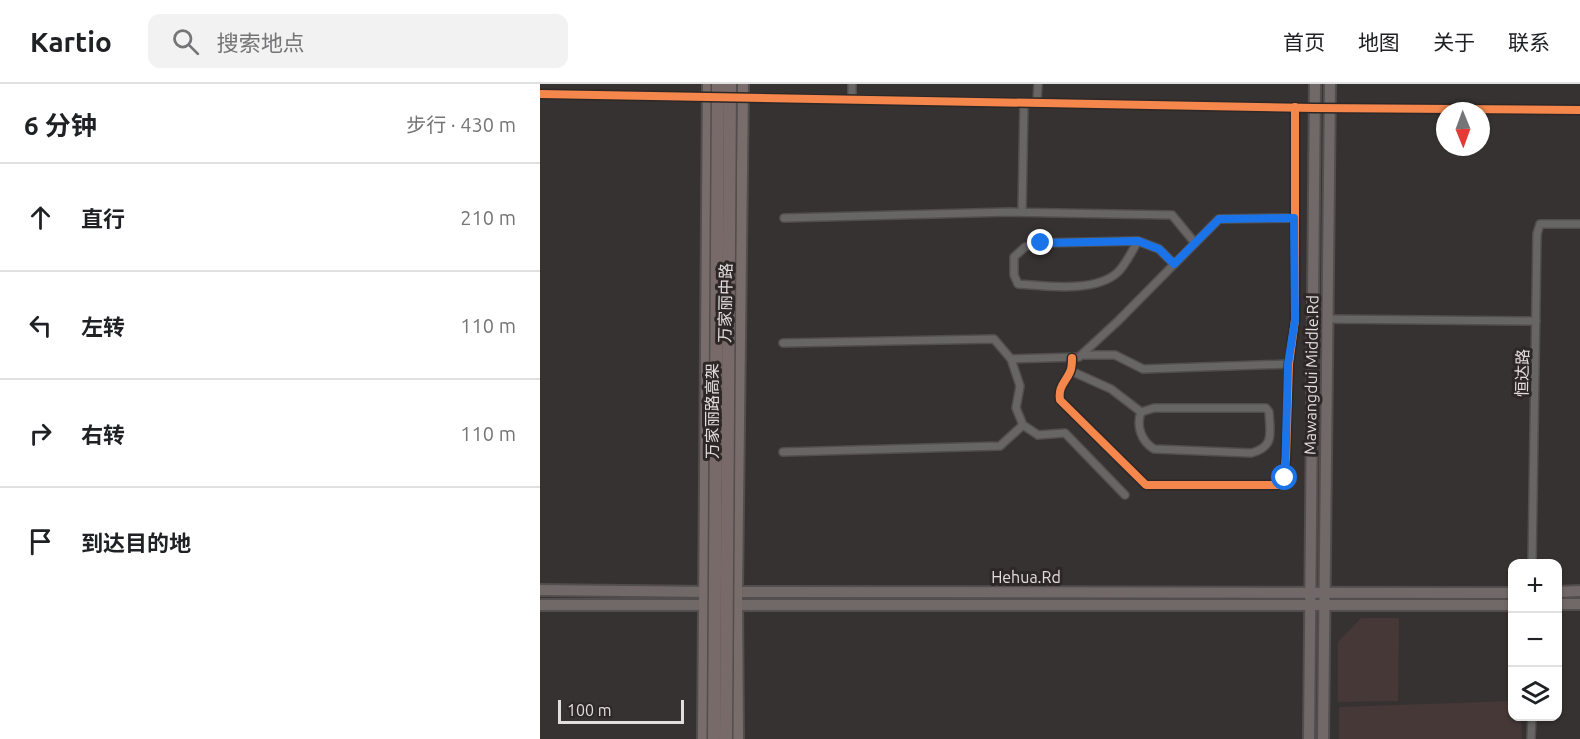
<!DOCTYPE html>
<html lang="zh">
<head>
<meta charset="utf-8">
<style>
	body { margin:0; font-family:Ubuntu,"Noto Sans SC",sans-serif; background:#f2f2f2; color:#202124 }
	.controls { position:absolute; right:18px; bottom:18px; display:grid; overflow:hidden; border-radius:12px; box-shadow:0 2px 4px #0004 }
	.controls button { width:54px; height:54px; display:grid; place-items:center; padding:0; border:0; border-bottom:2px solid #e0e0e0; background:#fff; color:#202124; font:30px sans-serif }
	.compass { position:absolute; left:896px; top:18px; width:54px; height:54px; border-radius:50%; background:#fff; box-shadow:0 2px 4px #0004; rotate:179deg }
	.scale { position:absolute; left:18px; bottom:15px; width:126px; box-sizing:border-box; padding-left:6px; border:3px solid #e2dedd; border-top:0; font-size:16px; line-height:21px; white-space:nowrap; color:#e2dedd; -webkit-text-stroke:4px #2d2726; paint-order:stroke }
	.stop { position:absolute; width:18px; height:18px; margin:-14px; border:4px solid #1a73e8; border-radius:50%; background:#fff }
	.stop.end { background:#1a73e8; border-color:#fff; box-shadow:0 2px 6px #0008 }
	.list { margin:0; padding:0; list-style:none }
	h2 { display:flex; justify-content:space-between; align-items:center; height:78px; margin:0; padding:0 24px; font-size:26px }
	h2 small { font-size:20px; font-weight:400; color:#757577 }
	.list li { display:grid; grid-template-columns:39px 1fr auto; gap:18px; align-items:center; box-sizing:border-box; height:108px; padding:0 24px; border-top:2px solid #e0e0e0 }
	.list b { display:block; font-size:22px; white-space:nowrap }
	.list em { font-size:20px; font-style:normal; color:#757577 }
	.icon { flex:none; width:33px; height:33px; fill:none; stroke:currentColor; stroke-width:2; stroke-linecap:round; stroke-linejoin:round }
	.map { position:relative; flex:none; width:1040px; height:655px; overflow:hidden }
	header { display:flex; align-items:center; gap:36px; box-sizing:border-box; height:84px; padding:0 30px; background:#fff; border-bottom:2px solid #e0e0e0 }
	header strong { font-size:28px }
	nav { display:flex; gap:33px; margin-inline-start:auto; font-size:21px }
	.search { width:420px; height:54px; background:#f2f2f2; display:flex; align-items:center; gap:15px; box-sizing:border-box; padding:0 21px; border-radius:12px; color:#757577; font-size:22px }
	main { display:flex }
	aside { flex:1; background:#fff }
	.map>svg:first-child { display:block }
	.built { fill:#453837 }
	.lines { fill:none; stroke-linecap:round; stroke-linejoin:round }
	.minor-casing { stroke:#514e4d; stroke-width:10 }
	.secondary-casing { stroke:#514e4d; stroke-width:14 }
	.primary-casing { stroke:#514e4d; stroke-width:14 }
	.minor { stroke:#686565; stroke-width:7 }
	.secondary { stroke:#716968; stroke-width:10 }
	.primary { stroke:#786d6b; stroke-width:10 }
	.trunk-bridge-casing { stroke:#514e4d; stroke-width:15; stroke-linecap:butt }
	.trunk-bridge { stroke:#786a68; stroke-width:12 }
	.cycleway-casing { stroke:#2d2726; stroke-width:11 }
	.cycleway { stroke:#f5874c; stroke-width:8 }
	.route { stroke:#1a73e8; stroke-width:8 }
	.labels { text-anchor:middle; stroke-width:6; stroke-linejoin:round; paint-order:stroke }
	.street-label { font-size:16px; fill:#e2dedd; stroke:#2d2726 }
</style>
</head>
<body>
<header>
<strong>Kartio</strong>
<div class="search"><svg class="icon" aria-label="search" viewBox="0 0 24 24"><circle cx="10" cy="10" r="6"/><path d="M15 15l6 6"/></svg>搜索地点</div>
<nav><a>首页</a><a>地图</a><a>关于</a><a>联系</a></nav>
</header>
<main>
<aside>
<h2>6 分钟<small>步行 · 430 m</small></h2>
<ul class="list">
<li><svg class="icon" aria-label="ahead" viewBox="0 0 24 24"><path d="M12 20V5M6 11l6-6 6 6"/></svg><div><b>直行</b></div><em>210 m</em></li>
<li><svg class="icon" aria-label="left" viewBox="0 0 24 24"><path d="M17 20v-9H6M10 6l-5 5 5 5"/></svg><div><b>左转</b></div><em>110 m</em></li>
<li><svg class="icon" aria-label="right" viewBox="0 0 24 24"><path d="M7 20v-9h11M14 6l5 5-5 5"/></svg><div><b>右转</b></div><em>110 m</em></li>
<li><svg class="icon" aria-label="arrive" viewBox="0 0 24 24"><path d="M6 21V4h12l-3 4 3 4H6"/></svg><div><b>到达目的地</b></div></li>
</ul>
</aside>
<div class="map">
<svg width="1040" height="655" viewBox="0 0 1040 655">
	<rect width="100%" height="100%" fill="#363231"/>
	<g class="built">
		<path d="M821,534H859L858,617L798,618V558Z"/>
		<path d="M972,617V632L981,633L982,655H799V623Z"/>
	</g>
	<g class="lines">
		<defs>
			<g id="minor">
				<path d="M0,10L171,13"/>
				<path d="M201,13L775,24L1040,26"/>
				<path d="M312,15V0"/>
				<path d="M497,18L498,0"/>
				<path d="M482,128L484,18"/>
				<path d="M244,134L469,128L632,131L655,159"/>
				<path d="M598,157C592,167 586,180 578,188C556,209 506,202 478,200L474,191V173L485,163L501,159L598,157L619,165L634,180"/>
				<path d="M787,235L996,237"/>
				<path d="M243,259L454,255L471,275L539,273L578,237L679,135L754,134"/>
				<path d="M542,271H575L603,285L749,280"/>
				<path d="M532,274C532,278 532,284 530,288C525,299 518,302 520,316L606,401H737L743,399L746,374L749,280L755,236V23"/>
				<path d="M471,275L480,302L476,324L483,341L498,351L525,349L585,411"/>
				<path d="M531,287L571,305L601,328L614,324H726L729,328C730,349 735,363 711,369L614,365C601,357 596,342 601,328"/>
				<path d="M243,368L460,362L483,341"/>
				<path d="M992,480L997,150L1000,140H1040"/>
				<path d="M991,655L992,632"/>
			</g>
			<g id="secondary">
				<path d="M0,506L171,508"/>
				<path d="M190,508L972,509"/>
				<path d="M1017,508L1040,507"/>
				<path d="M1017,520H1040"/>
				<path d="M0,521H171"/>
				<path d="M189,521H972"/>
				<path d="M769,655L775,0"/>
				<path d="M783,655L790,0"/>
			</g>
			<g id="primary">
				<path d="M163,655L168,0"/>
				<path d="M198,655L197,508L203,0"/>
			</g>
		</defs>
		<use href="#minor" class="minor-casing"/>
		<use href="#secondary" class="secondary-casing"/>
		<use href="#primary" class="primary-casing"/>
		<use href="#minor" class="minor"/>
		<use href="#secondary" class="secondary"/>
		<use href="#primary" class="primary"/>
		<defs>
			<g id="trunk-bridge">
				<path d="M174,655L178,0"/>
				<path d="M186,655L190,0"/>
			</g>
		</defs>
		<use href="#trunk-bridge" class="trunk-bridge-casing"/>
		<use href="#trunk-bridge" class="trunk-bridge"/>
		<defs>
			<g id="cycleway">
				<path d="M0,10L775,24L1040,26"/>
				<path d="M532,274C532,278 532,284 530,288C525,299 518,302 520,316L606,401H737L743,399L746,374L749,280L755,236V23"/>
			</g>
		</defs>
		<use href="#cycleway" class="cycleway-casing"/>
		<use href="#cycleway" class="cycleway"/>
	</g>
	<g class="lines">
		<path class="route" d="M501,159L598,157L619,165L634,180L679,135L754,134L755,236L748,280L745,394"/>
	</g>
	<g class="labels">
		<g class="street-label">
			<text transform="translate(185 219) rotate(-89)" y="6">万家丽中路</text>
			<text transform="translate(982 289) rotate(-89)" y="6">恒达路</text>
			<text transform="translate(771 291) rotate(-89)" y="6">Mawangdui Middle.Rd</text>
			<text transform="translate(172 327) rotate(-90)" y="6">万家丽路高架</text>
			<text x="486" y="499">Hehua.Rd</text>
		</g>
	</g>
</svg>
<div class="controls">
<button>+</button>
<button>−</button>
<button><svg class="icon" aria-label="layers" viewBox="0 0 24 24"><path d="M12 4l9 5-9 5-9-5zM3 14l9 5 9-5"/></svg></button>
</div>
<svg class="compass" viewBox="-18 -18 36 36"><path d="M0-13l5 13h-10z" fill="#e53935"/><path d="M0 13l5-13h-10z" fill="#757577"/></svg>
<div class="scale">100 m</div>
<div class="stop" style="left:745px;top:394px"></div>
<div class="stop end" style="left:501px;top:159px"></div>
</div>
</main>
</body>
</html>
